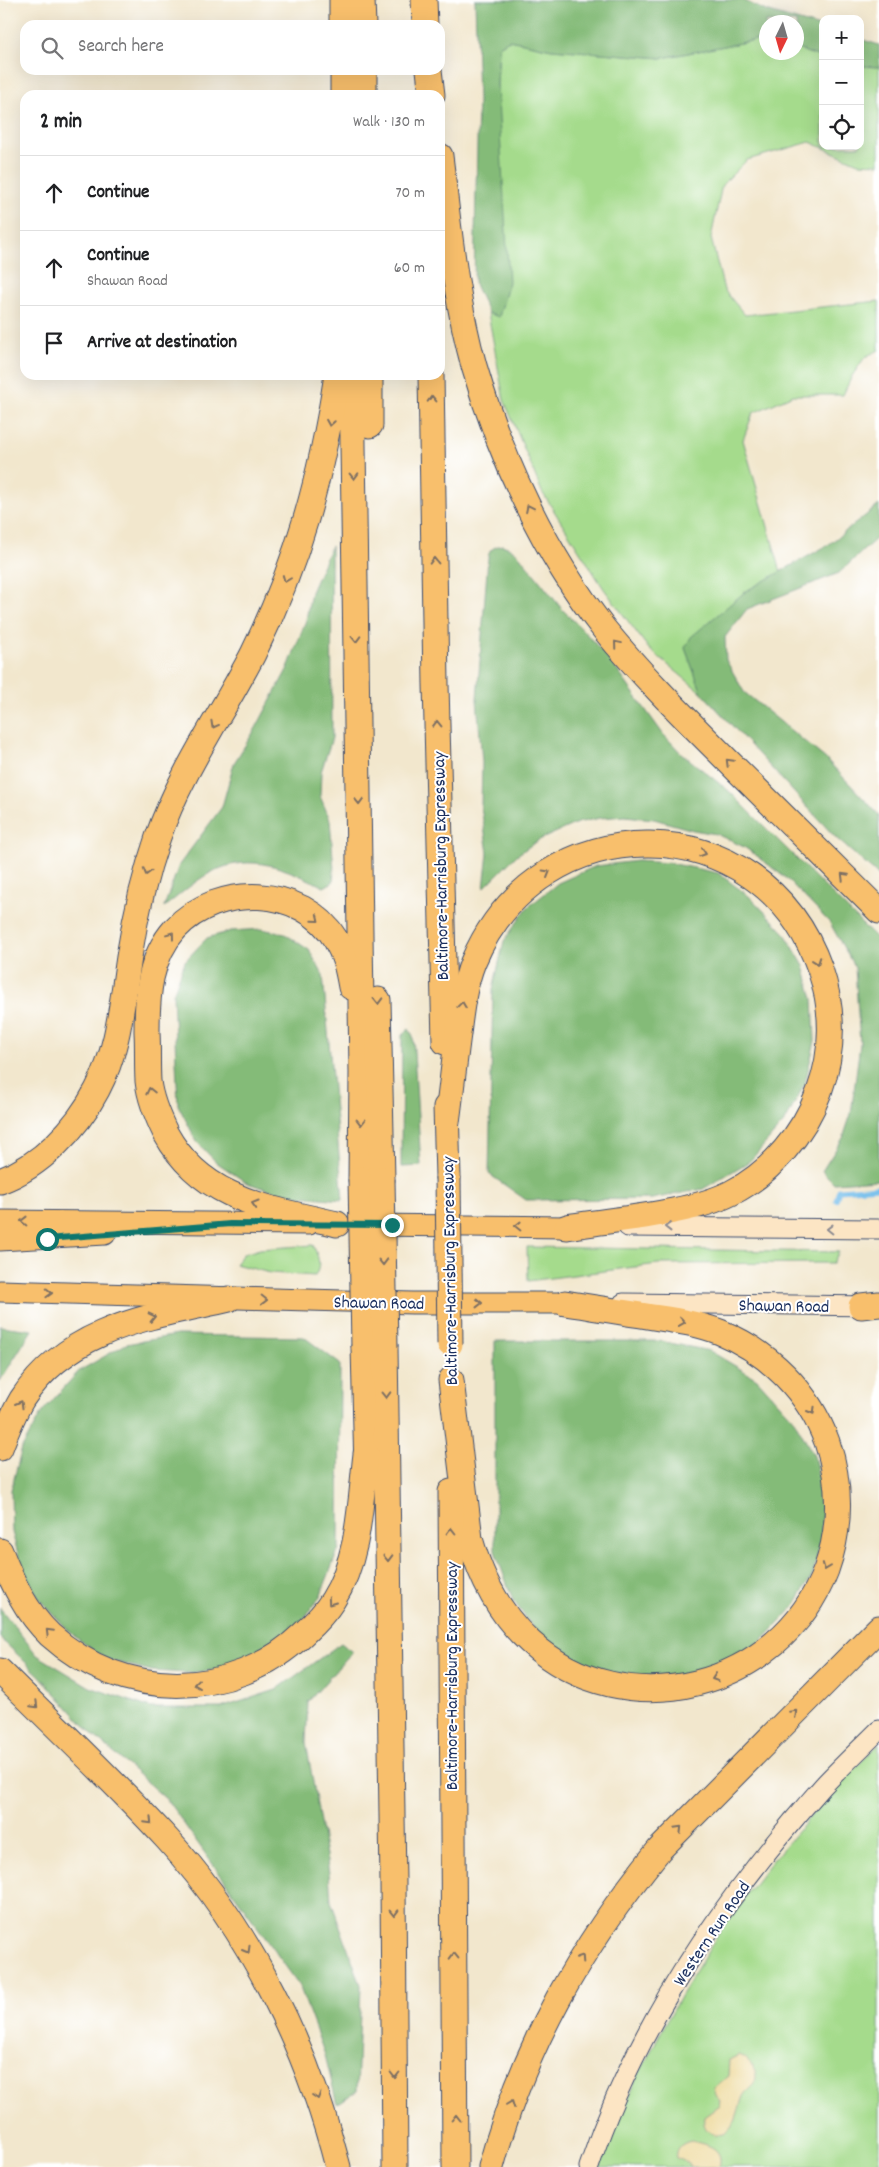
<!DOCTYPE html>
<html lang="en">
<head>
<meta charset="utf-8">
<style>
	body { margin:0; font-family:Dekko,sans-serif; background:#f6f6f6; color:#202124 }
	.controls { position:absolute; right:15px; top:15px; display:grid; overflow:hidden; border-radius:10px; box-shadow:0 5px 20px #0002 }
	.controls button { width:45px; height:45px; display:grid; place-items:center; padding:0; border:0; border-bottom:1px solid #e0e0e0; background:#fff; color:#202124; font:25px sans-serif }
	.compass { position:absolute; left:759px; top:15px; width:45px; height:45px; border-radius:50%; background:#fff; box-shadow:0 5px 20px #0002; rotate:185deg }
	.stop { position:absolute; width:15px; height:15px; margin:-11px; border:4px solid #0f766e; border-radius:50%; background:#fff }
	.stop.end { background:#0f766e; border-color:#fff; box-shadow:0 1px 5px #0008 }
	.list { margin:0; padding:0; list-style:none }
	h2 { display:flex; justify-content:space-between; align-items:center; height:65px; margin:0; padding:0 20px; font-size:21px }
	h2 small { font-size:16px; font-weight:400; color:#757577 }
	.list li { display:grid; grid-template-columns:32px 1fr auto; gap:15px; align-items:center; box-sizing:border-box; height:75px; padding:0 20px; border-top:1px solid #e0e0e0 }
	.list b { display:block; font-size:19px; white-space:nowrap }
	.list p { margin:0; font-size:16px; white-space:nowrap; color:#757577 }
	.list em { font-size:16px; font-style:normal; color:#757577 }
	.icon { flex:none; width:28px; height:28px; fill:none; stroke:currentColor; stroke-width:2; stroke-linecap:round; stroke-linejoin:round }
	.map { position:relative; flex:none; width:879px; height:2167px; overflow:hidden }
	.search { position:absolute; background:#fff; box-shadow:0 5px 20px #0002; left:20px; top:20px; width:425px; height:55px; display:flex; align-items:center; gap:12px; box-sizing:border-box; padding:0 18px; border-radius:15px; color:#757577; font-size:19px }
	.panel { position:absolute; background:#fff; box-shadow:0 5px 20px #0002; left:20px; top:90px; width:425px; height:290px; border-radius:15px }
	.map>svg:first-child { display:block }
	.green { fill:#a5db8c; stroke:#608575 }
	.forest { fill:#84bb78; stroke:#50756b }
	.sand { fill:#eeda9e; stroke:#84847e }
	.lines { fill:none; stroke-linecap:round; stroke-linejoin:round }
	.stream { stroke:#72bdeb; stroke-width:5 }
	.secondary-casing { stroke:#3b4b6f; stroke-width:21 }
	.primary-casing { stroke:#3b4b6f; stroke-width:23 }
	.highway-casing { stroke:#3b4b6f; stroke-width:27 }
	.secondary { stroke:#fce5c4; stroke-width:19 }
	.primary { stroke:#f8bf6c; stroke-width:21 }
	.highway { stroke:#f8bf6c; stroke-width:25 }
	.highway-bridge-casing { stroke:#3b4b6f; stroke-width:27; stroke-linecap:butt }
	.highway-bridge { stroke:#f8bf6c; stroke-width:25 }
	.oneway { stroke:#7e7064 }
	.oneway2 { stroke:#8c8a91 }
	.route { stroke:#0f766e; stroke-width:6 }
	.labels { text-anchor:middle; stroke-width:4; stroke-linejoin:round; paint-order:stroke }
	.street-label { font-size:18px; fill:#1b2f5e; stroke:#fff }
</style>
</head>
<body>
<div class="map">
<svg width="879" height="2167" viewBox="0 0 879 2167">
	<rect width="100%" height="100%" fill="#fff"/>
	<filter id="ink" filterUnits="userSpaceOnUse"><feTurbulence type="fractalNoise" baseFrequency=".02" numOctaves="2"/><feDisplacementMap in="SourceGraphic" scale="10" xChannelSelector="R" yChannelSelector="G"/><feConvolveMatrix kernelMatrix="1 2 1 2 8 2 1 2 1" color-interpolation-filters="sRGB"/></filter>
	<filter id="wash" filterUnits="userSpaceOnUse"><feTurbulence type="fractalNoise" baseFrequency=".0096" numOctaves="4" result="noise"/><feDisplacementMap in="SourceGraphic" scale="20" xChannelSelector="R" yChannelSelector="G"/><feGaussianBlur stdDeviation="1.12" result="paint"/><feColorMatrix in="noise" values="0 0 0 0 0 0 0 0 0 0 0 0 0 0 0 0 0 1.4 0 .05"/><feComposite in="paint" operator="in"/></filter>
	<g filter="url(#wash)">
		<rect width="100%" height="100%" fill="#f2e7cd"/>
		<g class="green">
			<path d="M766,38V52H796L797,49L823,58V146H860V66L879,67V164L858,163L810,142L747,160L722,185L711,238L724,290L745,315L879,301V350L865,357L852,376L843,395H793L753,413L743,440L781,572L746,591L685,648L702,693L649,649L604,589L542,492L504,400L488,313L499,316L497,84L499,46L509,40L552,49L662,58Z"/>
			<path d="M313,1245C318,1256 322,1265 315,1276L270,1273L235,1264L243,1254L260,1249Z"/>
			<path d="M527,1247L839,1252L833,1263L658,1264L528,1281Z"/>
			<path d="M879,1744V2167H599L635,2081L681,1995L731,1914L773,1860L833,1790Z"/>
		</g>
		<g class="forest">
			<path d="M475,0H743L766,11L823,28V58L797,49L796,22H766V38L662,58L552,49L509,40L499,46L497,84L509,282L499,317L488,313L474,282L478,99Z"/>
			<path d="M860,39L879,45V67L860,66Z"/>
			<path d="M879,505V536L839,573L747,609L725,637L726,660L744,692L826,759L879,815V876L836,838L702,693L685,648L691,637L746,591L828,545Z"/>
			<path d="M502,545L510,548L519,555L562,609L582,629L609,659L663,734L681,753L729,791L879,941V1180L834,1183L822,1171L843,1138L851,1114L860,1044L855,968L830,923L789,881L760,858L744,847L716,834L693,830L654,819L625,816L600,818L577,823L537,841L517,855L484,888L488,853L481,807L482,762L477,699L488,558C489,550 493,547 502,545Z"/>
			<path d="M331,546L332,738L321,772L320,796L330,820L334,870L333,882L324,887C287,869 251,851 210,873C193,882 179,896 164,907L179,865L222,807L234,763L256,728L288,668L306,620L311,592Z"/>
			<path d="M637,861L670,863L718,873L750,897L784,932L804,966L813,999L815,1041L805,1083L786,1120L750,1161L703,1189L652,1199L526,1200L489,1174L493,989L504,941L527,908L558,883L596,866Z"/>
			<path d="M262,929L285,934L309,950L323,975L343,1200L287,1195L247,1183L216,1162L197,1142L178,1105L173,994L185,961L207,938L231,931Z"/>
			<path d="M409,1029L413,1036L421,1166L401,1167L402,1035Z"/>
			<path d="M0,1326L32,1330L0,1381Z"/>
			<path d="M177,1335L304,1337L340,1364L339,1548L320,1597L296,1629L265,1653L226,1669L186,1673L152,1671L105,1659L73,1635L39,1599L21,1565L12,1532L11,1490L22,1448L42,1412L79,1371L126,1344Z"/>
			<path d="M495,1341H660L710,1351L757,1379L794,1420L814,1456L823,1498L821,1540L813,1574L794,1607L760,1643L727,1667L679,1677L606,1674L567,1658L537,1633L513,1600L495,1551Z"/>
			<path d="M0,1608L37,1655L90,1687L151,1708H221L276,1690L341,1643L352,1652L308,1702L306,1742L329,1873L331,1901L361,1985L357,2091L337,2104L325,2055L299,1985L167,1800L91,1733L40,1676L0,1638Z"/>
		</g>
		<g class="sand">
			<path d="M739,2055C749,2058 761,2073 754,2084C750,2089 744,2092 742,2099C738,2111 735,2129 724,2134C712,2137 702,2130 704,2117L719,2106L720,2101L715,2095L714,2088L728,2076L729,2060Z"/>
			<path d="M692,2141C706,2144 725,2148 719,2167H690L688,2163L677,2158C675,2148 683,2142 692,2141Z"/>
		</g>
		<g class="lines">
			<path class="stream" d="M836,1200L839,1190L879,1187"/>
		</g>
	</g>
	<g filter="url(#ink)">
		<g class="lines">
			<defs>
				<g id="secondary">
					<path d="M628,1227L879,1229"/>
					<path d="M623,1303L873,1306"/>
					<path d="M589,2167C636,2025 724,1897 823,1786C841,1767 860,1749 879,1730"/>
				</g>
				<g id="primary">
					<path d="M0,1221L309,1224"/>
					<path d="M367,1225L567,1227"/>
					<path d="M0,1240L105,1234"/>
					<path d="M0,1291L412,1303H565"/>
				</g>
				<g id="highway">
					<path d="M342,0V25"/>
					<path d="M362,0L363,25"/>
					<path d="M424,0L425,25"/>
					<path d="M343,70V95"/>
					<path d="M364,70V95"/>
					<path d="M429,70L432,95"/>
					<path d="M440,156C449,227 455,298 474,366C501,459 544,552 604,629C643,677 687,720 731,764C780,813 830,862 879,911"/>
					<path d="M352,375L362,1073L361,1179"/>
					<path d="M370,375V425"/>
					<path d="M431,375L436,684L445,1042"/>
					<path d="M378,1000L382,1179"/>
					<path d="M446,1107L448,1177"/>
					<path d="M447,1122C451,1093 454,1063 458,1034C461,1009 464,985 473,962C540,803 762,804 820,969C834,1010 834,1051 819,1092C804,1133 771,1173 731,1193C690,1214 615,1219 567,1227"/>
					<path d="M0,1181C41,1166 77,1128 97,1090C120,1047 122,999 130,951C136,912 145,875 158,837C180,773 222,714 253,654C299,560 321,478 337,375"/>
					<path d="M337,1224C270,1208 203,1201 166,1134C158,1118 150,1099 148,1081C147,1065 148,1048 147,1032C147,995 149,958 175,929C217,883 303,885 336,940C345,955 348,970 351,987"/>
					<path d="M861,1306L879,1304"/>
					<path d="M364,1347L367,1472"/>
					<path d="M385,1347L393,1882L395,2167"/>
					<path d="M451,1380L470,1539C481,1578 499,1614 530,1642C625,1729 781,1688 826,1570C841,1528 841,1484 827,1442C809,1392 769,1352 720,1332C697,1323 672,1320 647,1316C620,1312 592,1307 565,1303"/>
					<path d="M0,1448C6,1432 13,1414 22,1399C70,1326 151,1317 229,1299"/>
					<path d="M451,1492L455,2167"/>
					<path d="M0,1551C12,1582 26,1612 50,1635C122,1700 232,1702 303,1634C314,1624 325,1613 333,1600C360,1557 360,1503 366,1454"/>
					<path d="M0,1671C56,1727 115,1782 168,1840C251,1931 308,2049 338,2167"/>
					<path d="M491,2167C523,2047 581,1946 659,1850L879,1628"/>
				</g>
			</defs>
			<use href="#secondary" class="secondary-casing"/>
			<use href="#primary" class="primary-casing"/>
			<use href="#highway" class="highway-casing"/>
			<use href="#secondary" class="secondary"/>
			<use href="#primary" class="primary"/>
			<use href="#highway" class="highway"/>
			<defs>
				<g id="highway-bridge">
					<path d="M448,1177L450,1344"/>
					<path d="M361,1179L364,1347"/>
					<path d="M382,1179L385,1347"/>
				</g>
			</defs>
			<use href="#highway-bridge" class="highway-bridge-casing"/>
			<use href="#highway-bridge" class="highway-bridge"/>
		</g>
		<defs><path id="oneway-chevron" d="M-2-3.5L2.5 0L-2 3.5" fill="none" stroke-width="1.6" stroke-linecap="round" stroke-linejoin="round" transform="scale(1.25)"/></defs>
		<g class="oneway">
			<use href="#oneway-chevron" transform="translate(432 399) rotate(-91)"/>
			<use href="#oneway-chevron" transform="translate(330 423) rotate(99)"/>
			<use href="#oneway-chevron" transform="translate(354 476) rotate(89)"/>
			<use href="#oneway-chevron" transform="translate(529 508) rotate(-116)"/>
			<use href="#oneway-chevron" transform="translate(434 561) rotate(-91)"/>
			<use href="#oneway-chevron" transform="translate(286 579) rotate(111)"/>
			<use href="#oneway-chevron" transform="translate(356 639) rotate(89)"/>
			<use href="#oneway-chevron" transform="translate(617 644) rotate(-130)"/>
			<use href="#oneway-chevron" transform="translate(437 724) rotate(-91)"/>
			<use href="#oneway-chevron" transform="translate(214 725) rotate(119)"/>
			<use href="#oneway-chevron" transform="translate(729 762) rotate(-135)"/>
			<use href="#oneway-chevron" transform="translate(359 801) rotate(89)"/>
			<use href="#oneway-chevron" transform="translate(703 853) rotate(18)"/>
			<use href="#oneway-chevron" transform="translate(147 872) rotate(106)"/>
			<use href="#oneway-chevron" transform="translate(547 873) rotate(-30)"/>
			<use href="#oneway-chevron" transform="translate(844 876) rotate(-135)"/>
			<use href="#oneway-chevron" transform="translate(316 919) rotate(39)"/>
			<use href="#oneway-chevron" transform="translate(171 935) rotate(-53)"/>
			<use href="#oneway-chevron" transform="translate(817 961) rotate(70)"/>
			<use href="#oneway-chevron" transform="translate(378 1001) rotate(89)"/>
			<use href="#oneway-chevron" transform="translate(462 1005) rotate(-82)"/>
			<use href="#oneway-chevron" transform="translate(150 1091) rotate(-103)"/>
			<use href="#oneway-chevron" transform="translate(361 1122) rotate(90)"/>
			<use href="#oneway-chevron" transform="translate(255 1204) rotate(-164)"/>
			<use href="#oneway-chevron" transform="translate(24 1221) rotate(-179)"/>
			<use href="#oneway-chevron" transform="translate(518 1226) rotate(-179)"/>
			<use href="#oneway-chevron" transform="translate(383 1262) rotate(89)"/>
			<use href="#oneway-chevron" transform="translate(49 1293) rotate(2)"/>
			<use href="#oneway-chevron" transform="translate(264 1300) rotate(1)"/>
			<use href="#oneway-chevron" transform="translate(479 1303)"/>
			<use href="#oneway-chevron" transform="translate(152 1317) rotate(-13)"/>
			<use href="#oneway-chevron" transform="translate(682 1322) rotate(9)"/>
			<use href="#oneway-chevron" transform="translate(386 1395) rotate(89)"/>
			<use href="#oneway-chevron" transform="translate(20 1404) rotate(-60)"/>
			<use href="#oneway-chevron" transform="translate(812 1411) rotate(60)"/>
			<use href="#oneway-chevron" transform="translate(451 1531) rotate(-90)"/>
			<use href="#oneway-chevron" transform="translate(388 1558) rotate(89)"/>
			<use href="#oneway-chevron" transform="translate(826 1567) rotate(111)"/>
			<use href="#oneway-chevron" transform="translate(331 1602) rotate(125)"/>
			<use href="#oneway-chevron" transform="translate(49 1632) rotate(-135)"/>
			<use href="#oneway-chevron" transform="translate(715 1678) rotate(162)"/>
			<use href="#oneway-chevron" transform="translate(197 1684) rotate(173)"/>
			<use href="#oneway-chevron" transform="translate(35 1705) rotate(45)"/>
			<use href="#oneway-chevron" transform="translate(794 1713) rotate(-45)"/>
			<use href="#oneway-chevron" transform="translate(149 1821) rotate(46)"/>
			<use href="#oneway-chevron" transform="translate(679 1829) rotate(-46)"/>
			<use href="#oneway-chevron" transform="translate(394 1913) rotate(89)"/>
			<use href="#oneway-chevron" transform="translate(247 1950) rotate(60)"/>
			<use href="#oneway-chevron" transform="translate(454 1956) rotate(-91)"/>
			<use href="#oneway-chevron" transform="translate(581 1958) rotate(-57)"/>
			<use href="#oneway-chevron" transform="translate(395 2075) rotate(90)"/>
			<use href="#oneway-chevron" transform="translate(317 2096) rotate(72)"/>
			<use href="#oneway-chevron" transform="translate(511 2104) rotate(-69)"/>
			<use href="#oneway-chevron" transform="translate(456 2118) rotate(-90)"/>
		</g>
		<g class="oneway2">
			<use href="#oneway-chevron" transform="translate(668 1227) rotate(-180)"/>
			<use href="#oneway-chevron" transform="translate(830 1229) rotate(-179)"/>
		</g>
	</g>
	<g class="lines" filter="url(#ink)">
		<path class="route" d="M47,1239L230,1224L392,1225"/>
	</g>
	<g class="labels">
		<g class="street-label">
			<text transform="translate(440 866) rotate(-91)" y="6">Baltimore-Harrisburg Expressway</text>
			<text transform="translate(449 1271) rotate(-91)" y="6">Baltimore-Harrisburg Expressway</text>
			<text transform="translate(379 1302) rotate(1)" y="6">Shawan Road</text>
			<text transform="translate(784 1305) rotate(1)" y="6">Shawan Road</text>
			<text transform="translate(451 1676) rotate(-90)" y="6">Baltimore-Harrisburg Expressway</text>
			<text transform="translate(711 1933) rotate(-56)" y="6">Western Run Road</text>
		</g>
	</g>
</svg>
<div class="controls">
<button>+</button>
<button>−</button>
<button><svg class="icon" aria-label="locate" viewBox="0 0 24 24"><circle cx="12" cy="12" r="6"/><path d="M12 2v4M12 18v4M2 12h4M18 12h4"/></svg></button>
</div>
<svg class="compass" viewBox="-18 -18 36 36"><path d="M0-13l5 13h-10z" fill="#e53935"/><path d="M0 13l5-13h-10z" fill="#757577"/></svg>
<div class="stop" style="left:47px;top:1239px"></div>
<div class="stop end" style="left:392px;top:1225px"></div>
<div class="search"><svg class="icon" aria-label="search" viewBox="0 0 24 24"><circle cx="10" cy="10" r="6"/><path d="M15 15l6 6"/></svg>Search here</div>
<section class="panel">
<h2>2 min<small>Walk · 130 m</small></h2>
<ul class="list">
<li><svg class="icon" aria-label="ahead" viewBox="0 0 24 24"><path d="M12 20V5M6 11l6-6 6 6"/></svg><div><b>Continue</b></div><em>70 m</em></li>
<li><svg class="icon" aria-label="ahead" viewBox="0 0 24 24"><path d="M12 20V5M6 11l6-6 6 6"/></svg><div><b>Continue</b><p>Shawan Road</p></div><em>60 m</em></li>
<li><svg class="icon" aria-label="arrive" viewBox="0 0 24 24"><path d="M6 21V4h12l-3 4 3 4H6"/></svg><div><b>Arrive at destination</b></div></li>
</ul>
</section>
</div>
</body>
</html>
